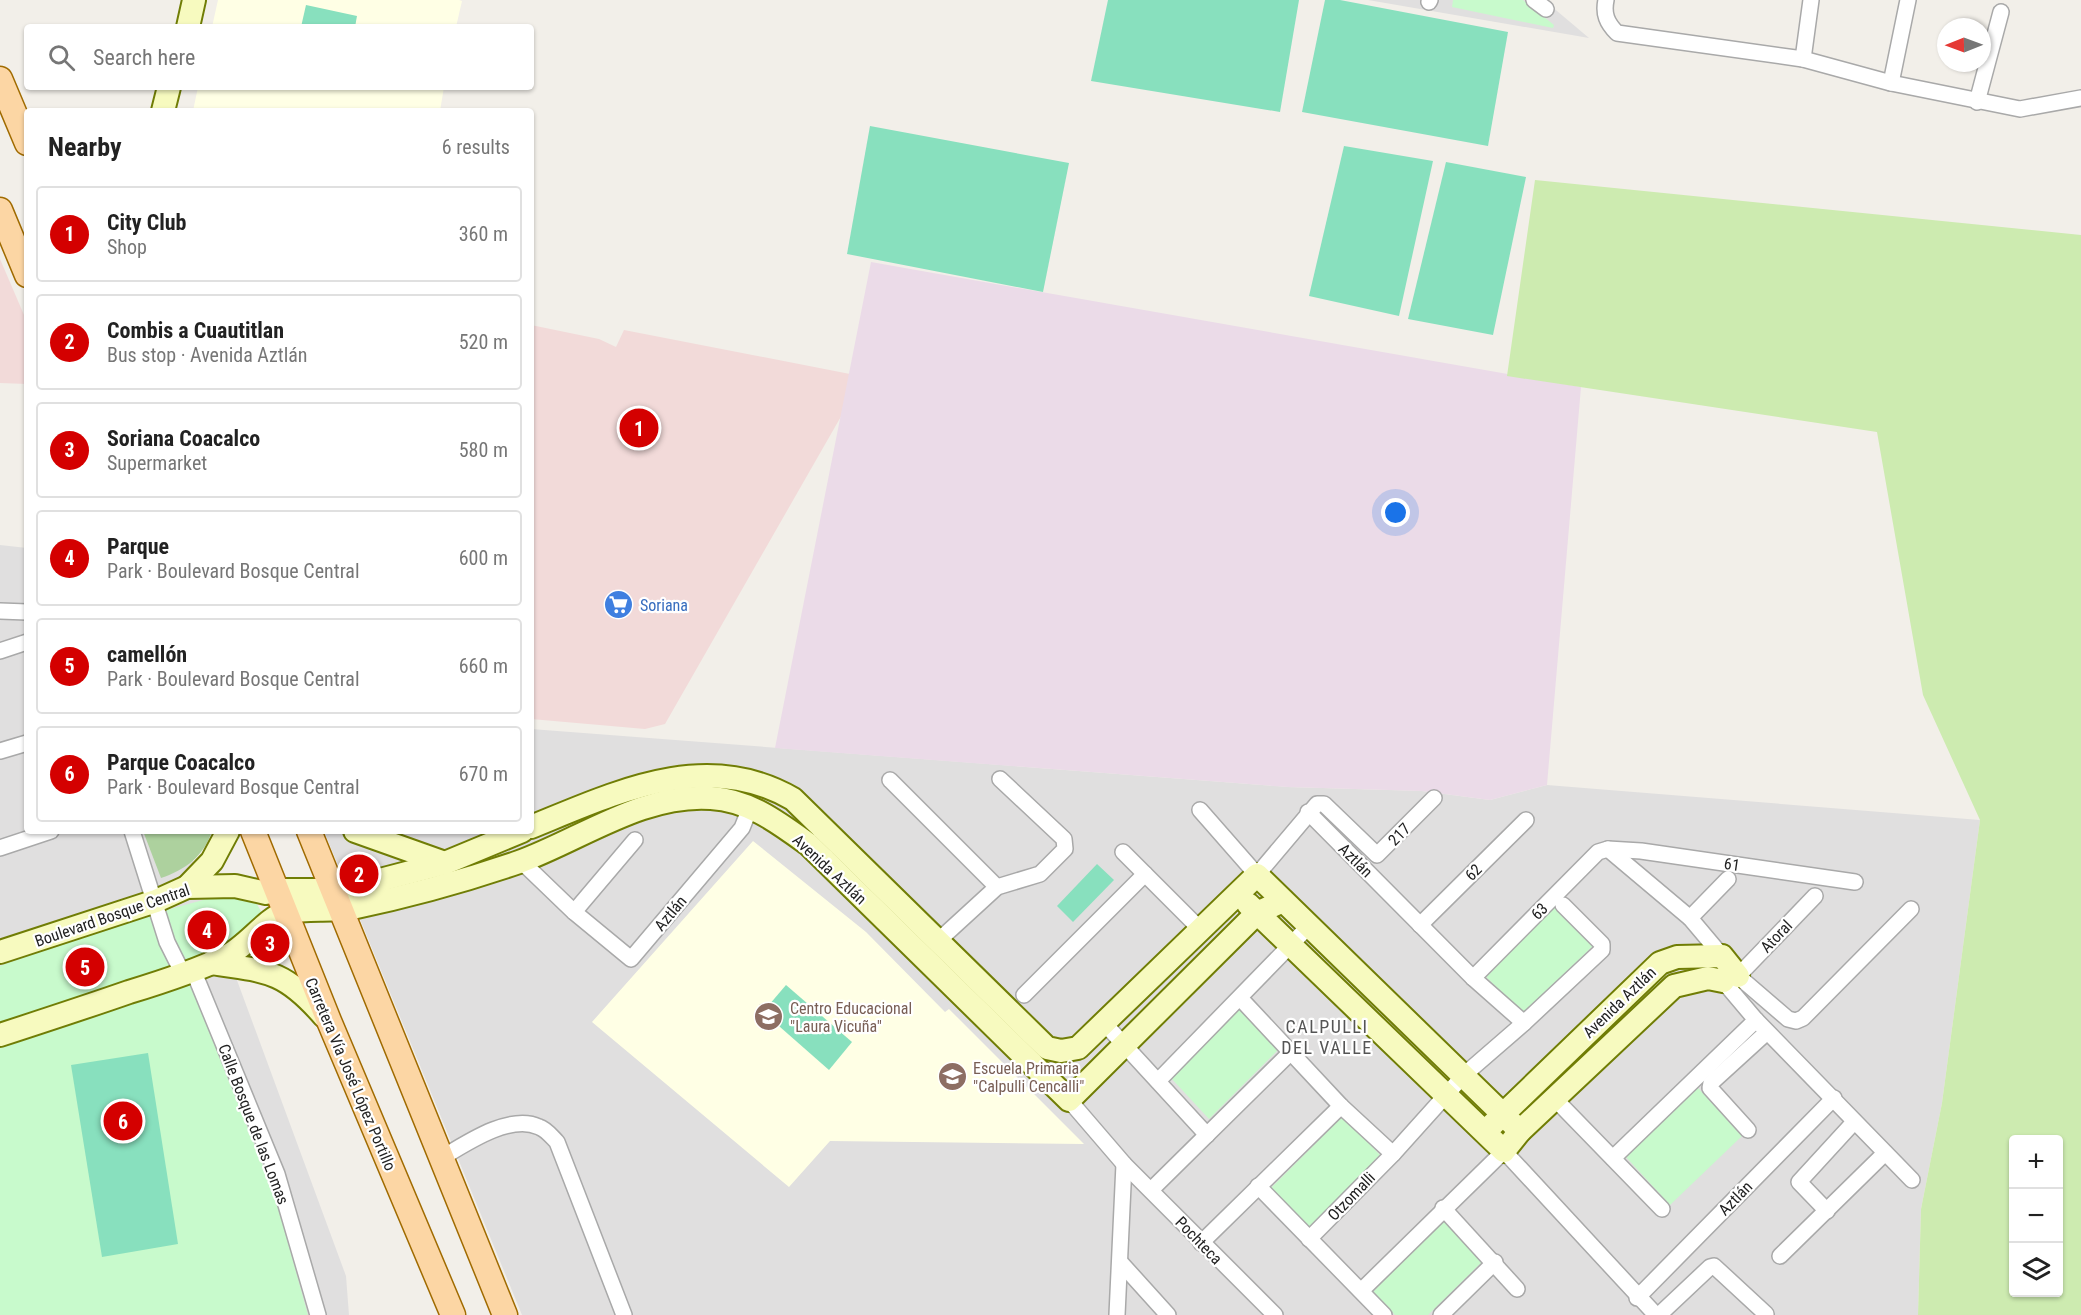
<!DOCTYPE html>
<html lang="en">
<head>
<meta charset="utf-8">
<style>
	body { margin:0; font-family:"Roboto Condensed",sans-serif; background:#f2f2f2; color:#222 }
	.controls { position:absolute; right:18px; bottom:18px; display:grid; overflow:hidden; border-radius:6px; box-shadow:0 2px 4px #0004 }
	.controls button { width:54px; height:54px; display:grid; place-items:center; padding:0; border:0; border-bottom:2px solid #e0e0e0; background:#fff; color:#222; font:30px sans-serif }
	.compass { position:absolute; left:1937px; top:18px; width:54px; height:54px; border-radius:50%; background:#fff; box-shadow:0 2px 4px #0004; rotate:269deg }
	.you { position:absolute; left:1396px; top:513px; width:21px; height:21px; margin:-15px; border:4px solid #fff; border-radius:50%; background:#1a73e8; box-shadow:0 0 0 9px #1a73e833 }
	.badge { display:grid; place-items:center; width:39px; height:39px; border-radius:50%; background:#d40000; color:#fff; font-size:20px; font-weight:700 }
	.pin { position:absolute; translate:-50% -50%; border:3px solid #fff; box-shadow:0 2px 6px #0006 }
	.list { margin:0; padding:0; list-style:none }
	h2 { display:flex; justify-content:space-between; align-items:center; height:78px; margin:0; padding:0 24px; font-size:26px }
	h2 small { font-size:20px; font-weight:400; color:#767676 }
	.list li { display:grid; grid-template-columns:39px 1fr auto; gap:18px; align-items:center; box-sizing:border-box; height:96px; margin:0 12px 12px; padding:0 12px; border:2px solid #e0e0e0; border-radius:6px }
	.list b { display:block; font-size:22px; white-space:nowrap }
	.list p { margin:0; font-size:20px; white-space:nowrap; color:#767676 }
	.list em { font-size:20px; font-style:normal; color:#767676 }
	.icon { flex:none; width:33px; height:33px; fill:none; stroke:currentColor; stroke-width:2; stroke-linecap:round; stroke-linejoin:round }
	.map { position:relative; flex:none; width:2081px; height:1315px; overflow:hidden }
	.search { position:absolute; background:#fff; box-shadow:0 2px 4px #0004; left:24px; top:24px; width:510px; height:66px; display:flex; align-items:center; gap:15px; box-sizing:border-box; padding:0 21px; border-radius:6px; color:#767676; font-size:22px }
	.panel { position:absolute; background:#fff; box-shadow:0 2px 4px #0004; left:24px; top:108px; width:510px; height:726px; border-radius:6px }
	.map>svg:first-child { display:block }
	.residential { fill:#e0dfdf }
	.commercial { fill:#f2dad9 }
	.industrial { fill:#ebdbe8 }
	.education { fill:#ffffe5 }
	.grass { fill:#cdebb0; fill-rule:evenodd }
	.forest { fill:#add19e }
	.park { fill:#c8facc }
	.pitch { fill:#88e0be }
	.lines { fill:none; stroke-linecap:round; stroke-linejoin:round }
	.street-casing { stroke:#a9a9a9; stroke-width:18 }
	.secondary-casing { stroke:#707d05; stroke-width:26 }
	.primary-casing { stroke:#a06b00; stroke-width:27 }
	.street { stroke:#fff; stroke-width:15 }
	.secondary { stroke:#f7fabf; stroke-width:22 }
	.primary { stroke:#fcd6a4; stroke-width:24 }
	.labels { text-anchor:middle; stroke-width:4.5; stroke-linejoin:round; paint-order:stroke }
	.shop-label { font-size:16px; fill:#366cbe; stroke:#fff; text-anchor:start }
	.street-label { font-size:16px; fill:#222; stroke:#fff }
	.education-label { font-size:16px; fill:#785e54; stroke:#fff; text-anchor:start }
	.neighbourhood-label { font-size:18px; letter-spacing:1.5px; fill:#555; stroke:#fff }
</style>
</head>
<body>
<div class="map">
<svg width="2081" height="1315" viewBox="0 0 2081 1315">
	<rect width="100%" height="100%" fill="#f2efe9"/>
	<g class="residential">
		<path d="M1368,0H1544L1589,38Z"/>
		<path d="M0,545L27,548V831H182L346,1276L349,1315H0Z"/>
		<path d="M531,729L1288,787L1422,791L1490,800L1547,785L1980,820L1942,1103L1921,1209L1918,1315H522L324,831H531Z"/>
	</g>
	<g class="commercial">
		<path d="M0,259L27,322V384L0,383Z"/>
		<path d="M531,325L599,339L616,347L624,330L850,374L843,413L665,724L645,729L531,719Z"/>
	</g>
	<path class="industrial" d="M871,262L1581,387L1547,785L1490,800L1422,791L1288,787L775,748Z"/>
	<g class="education">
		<path d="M218,0H459L462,1L456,27H212Z"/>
		<path d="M198,87H444L440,111H193Z"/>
		<path d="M753,841L866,932L945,1012L949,1009L1084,1144L830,1141L789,1187L592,1022Z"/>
	</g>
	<path class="grass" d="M1535,180L2081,235V1315H1918L1921,1209L1942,1103L1980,820L1923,695L1877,432L1507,376ZM2014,1140H2058V1292H2014Z"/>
	<path class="forest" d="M143,831H212C204,856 185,870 161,878Z"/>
	<g class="park">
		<path d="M1453,0H1523L1554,25L1553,28L1452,7Z"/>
		<path d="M214,897L255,901L261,911L259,917L217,949L182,961L163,911Z"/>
		<path d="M1554,906L1594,945L1523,1013L1486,977Z"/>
		<path d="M152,909L171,969L10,1023L0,1021V966Z"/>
		<path d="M184,984H190L275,1196L308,1315H0V1046Z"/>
		<path d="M1239,1009L1278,1050L1209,1119L1171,1078Z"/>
		<path d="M1698,1088L1742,1136L1670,1205L1625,1156Z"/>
		<path d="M1343,1116L1380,1155L1311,1228L1271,1188Z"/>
		<path d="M1444,1216L1483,1261L1428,1315H1395L1373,1292Z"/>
	</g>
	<g class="pitch">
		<path d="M1108,0H1299L1280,112L1091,81Z"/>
		<path d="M1325,0H1340L1508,32L1488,146L1302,112Z"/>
		<path d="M306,5L357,16L355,27H301Z"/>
		<path d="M870,126L1069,163L1043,292L847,254Z"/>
		<path d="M1344,146L1433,161L1399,316L1309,296Z"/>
		<path d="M1446,162L1526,177L1493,335L1408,319Z"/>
		<path d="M1097,864L1114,880L1073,922L1057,906Z"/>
		<path d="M786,985L852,1042L829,1070L763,1012Z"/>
		<path d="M148,1053L178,1244L102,1257L71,1065Z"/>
	</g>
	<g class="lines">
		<defs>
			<g id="street">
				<path d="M1534,0L1546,9"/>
				<path d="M1606,0C1603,14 1607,23 1617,33L1803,59L1891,83L2020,109L2081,98"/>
				<path d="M1429,2L1430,0"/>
				<path d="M1803,59L1811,0"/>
				<path d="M1891,83L1908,0"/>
				<path d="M1977,102L2001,12"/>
				<path d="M0,611L27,612"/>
				<path d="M0,651L27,642"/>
				<path d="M0,751L27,743"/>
				<path d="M890,780L997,887"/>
				<path d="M1200,810L1257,875L1317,804H1324L1377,855L1434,798"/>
				<path d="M1308,812L1473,978L1524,1023"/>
				<path d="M132,831L167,942L183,974"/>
				<path d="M0,848L51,831"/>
				<path d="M1608,849L1690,918L1722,956"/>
				<path d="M1123,852L1200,929"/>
				<path d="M521,861L574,912L631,959L742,828L750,808"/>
				<path d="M574,912L635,840"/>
				<path d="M1690,918L1728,879"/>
				<path d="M1420,925L1526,820"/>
				<path d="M938,941L997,887L1040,874L1065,849L1064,839L1000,779"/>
				<path d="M193,970L277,1174L318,1315"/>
				<path d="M1738,976L1788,1019L1796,1021L1803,1018L1911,909"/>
				<path d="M1738,976L1815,896"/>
				<path d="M1473,978L1598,852L1608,849L1641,851L1855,882"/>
				<path d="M1729,979L1723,981L1756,1020L1912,1180"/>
				<path d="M1024,995L1145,874"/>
				<path d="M1240,998L1341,1106L1393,1154"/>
				<path d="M1105,1024L1207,1135"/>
				<path d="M1158,1081L1309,926"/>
				<path d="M1554,1098L1662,1209"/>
				<path d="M1069,1100L1124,1164L1275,1315"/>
				<path d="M1748,1130L1710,1088L1711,1083L1767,1032"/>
				<path d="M1613,1158L1756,1020"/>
				<path d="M440,1159C465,1144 510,1113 539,1127C546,1129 552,1137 557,1142L624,1315"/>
				<path d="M1258,1186L1384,1315"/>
				<path d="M1151,1190L1291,1052"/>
				<path d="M1443,1208L1517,1289"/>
				<path d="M1827,1211L1799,1182L1854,1122"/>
				<path d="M1309,1239L1393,1154L1464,1075L1524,1023L1602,950V944L1563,905"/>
				<path d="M1201,1243L1341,1106"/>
				<path d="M1780,1256L1885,1153"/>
				<path d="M1121,1263L1168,1315"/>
				<path d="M1362,1290L1504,1151L1656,1315"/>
				<path d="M1637,1298L1834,1098"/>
				<path d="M1117,1315L1124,1164"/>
				<path d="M1441,1315L1495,1262"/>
				<path d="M1659,1315L1710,1267L1714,1266L1766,1314"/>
			</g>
			<g id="secondary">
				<path d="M188,27L194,0"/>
				<path d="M163,111L169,87"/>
				<path d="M531,827C615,793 706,748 793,799L1047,1048L1061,1051L1078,1048L1257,875L1520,1131"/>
				<path d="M355,831L445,863"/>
				<path d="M187,887L212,861L228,831"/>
				<path d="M1248,904L1504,1151L1520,1131L1674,986L1708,978L1723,981"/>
				<path d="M0,952L156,901L187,887L235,886L266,893L276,890H342L445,863L522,831"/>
				<path d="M211,963C268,971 285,971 324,1016"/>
				<path d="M0,1035C43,1021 86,1007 129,992C162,982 196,971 227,956C247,946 268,917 285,913C306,907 330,912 352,908C409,896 464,881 519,862C580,840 643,793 711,798C749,800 779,823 808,844L1069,1100L1257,913L1283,901"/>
				<path d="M1492,1125L1660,963L1677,957L1722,956L1738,976"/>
			</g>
			<g id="primary">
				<path d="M0,79L27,143"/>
				<path d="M0,210L27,275"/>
				<path d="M253,831L329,1021L453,1315"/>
				<path d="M309,831L505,1315"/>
			</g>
		</defs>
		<use href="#street" class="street-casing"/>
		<use href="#secondary" class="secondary-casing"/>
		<use href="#primary" class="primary-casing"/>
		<use href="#street" class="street"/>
		<use href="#secondary" class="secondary"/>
		<use href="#primary" class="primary"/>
	</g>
	<defs>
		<symbol id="supermarket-disc" viewBox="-11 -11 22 22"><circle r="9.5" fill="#3f7fe0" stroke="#fff"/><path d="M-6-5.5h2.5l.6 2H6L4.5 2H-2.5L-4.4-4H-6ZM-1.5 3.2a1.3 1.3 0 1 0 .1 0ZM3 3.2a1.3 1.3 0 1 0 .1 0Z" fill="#fff"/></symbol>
		<symbol id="school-disc" viewBox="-11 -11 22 22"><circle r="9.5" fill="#8d6e63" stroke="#fff"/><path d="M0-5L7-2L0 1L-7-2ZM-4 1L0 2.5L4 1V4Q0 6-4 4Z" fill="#fff"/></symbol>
	</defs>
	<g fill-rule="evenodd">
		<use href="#supermarket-disc" x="602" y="588" width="33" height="33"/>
		<use href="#school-disc" x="752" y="1000" width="33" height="33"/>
		<use href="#school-disc" x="936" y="1060" width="33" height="33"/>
	</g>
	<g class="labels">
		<g class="shop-label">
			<text x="640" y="611">Soriana</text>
		</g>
		<g class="street-label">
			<text transform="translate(1399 834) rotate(-46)" y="6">217</text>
			<text transform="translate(1356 860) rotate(45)" y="6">Aztlán</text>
			<text transform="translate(1732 864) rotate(8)" y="6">61</text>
			<text transform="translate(830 869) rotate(43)" y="6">Avenida Aztlán</text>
			<text transform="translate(1473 872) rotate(-45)" y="6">62</text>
			<text transform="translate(1539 911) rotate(-45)" y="6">63</text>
			<text transform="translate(670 913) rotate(-50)" y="6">Aztlán</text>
			<text transform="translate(112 915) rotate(-19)" y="6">Boulevard Bosque Central</text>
			<text transform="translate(1776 936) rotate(-46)" y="6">Atoral</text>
			<text transform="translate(1619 1002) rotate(-44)" y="6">Avenida Aztlán</text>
			<text transform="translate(351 1074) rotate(67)" y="6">Carretera Vía José López Portillo</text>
			<text transform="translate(254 1124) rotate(69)" y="6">Calle Bosque de las Lomas</text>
			<text transform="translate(1351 1196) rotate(-46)" y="6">Otzomalli</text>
			<text transform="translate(1735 1198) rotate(-46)" y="6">Aztlán</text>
			<text transform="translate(1199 1240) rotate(46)" y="6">Pochteca</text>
		</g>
		<g class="education-label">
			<text x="790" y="1014">Centro Educacional<tspan x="790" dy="18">"Laura Vicuña"</tspan></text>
			<text x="973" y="1074">Escuela Primaria<tspan x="973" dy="18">"Calpulli Cencalli"</tspan></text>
		</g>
		<g class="neighbourhood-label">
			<text x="1327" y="1033">CALPULLI<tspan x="1327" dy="21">DEL VALLE</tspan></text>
		</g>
	</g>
</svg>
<div class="controls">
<button>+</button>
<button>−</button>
<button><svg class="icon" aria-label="layers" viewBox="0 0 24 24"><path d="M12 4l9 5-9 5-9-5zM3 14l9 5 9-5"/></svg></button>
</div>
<svg class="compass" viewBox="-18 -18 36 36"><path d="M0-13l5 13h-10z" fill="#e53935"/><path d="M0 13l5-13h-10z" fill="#767676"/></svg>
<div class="you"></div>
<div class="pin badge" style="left:639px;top:428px">1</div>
<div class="pin badge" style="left:359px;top:874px">2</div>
<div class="pin badge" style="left:270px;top:943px">3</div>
<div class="pin badge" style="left:207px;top:930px">4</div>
<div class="pin badge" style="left:85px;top:967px">5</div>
<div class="pin badge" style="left:123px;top:1121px">6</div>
<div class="search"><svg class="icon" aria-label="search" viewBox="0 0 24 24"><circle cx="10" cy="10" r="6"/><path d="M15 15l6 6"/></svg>Search here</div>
<section class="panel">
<h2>Nearby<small>6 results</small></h2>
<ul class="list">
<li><span class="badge">1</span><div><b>City Club</b><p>Shop</p></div><em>360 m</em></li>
<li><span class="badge">2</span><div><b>Combis a Cuautitlan</b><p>Bus stop · Avenida Aztlán</p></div><em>520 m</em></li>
<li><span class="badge">3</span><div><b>Soriana Coacalco</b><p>Supermarket</p></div><em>580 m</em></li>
<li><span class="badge">4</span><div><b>Parque</b><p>Park · Boulevard Bosque Central</p></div><em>600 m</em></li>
<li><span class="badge">5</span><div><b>camellón</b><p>Park · Boulevard Bosque Central</p></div><em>660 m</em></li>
<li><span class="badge">6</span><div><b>Parque Coacalco</b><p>Park · Boulevard Bosque Central</p></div><em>670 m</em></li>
</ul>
</section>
</div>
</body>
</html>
